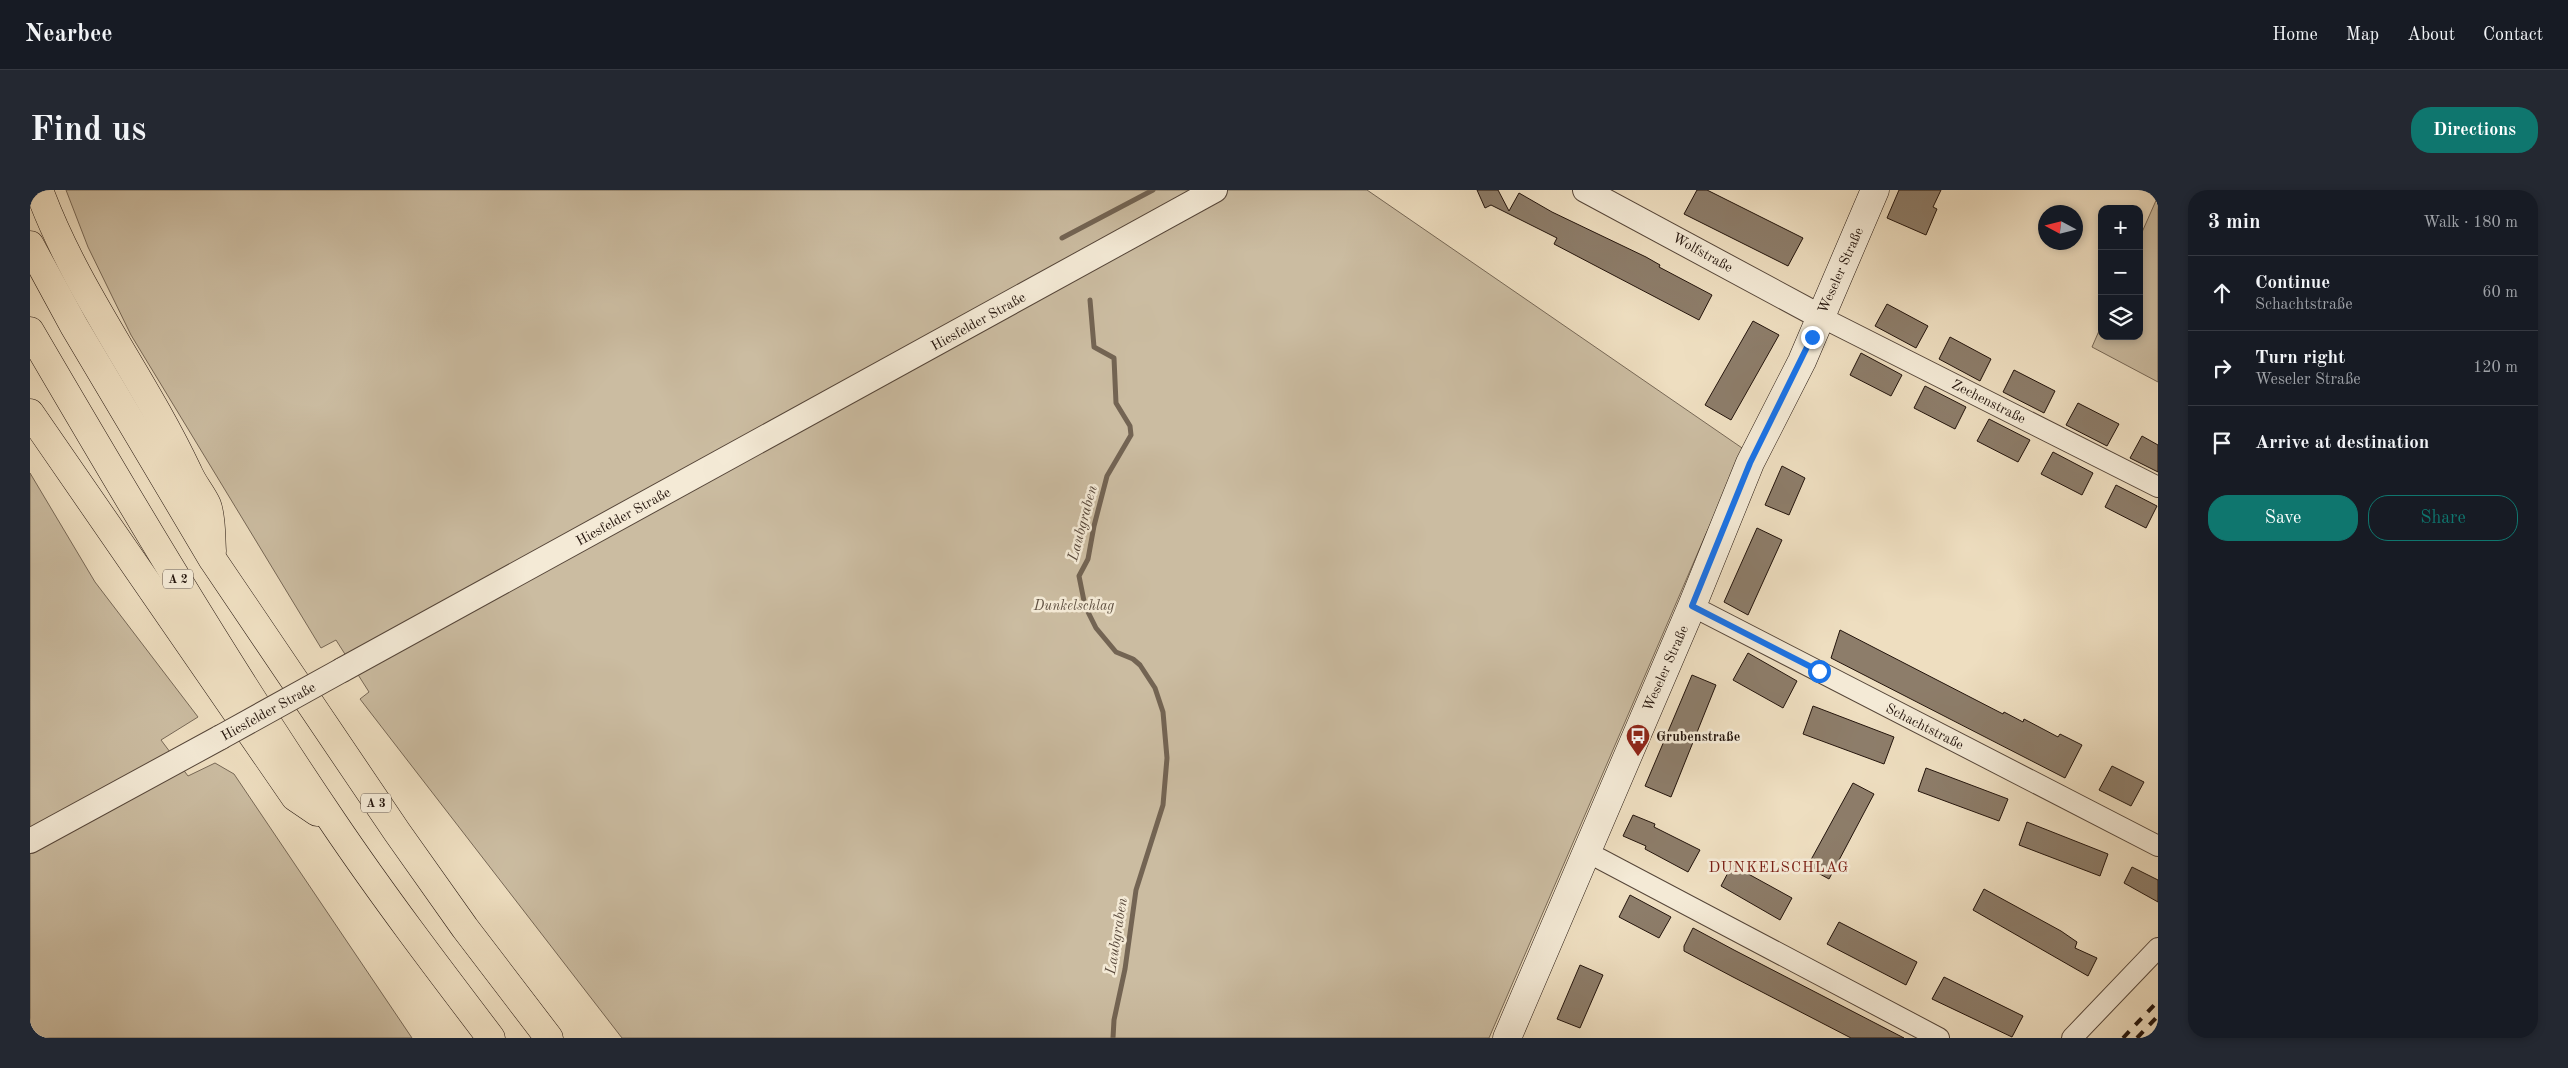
<!DOCTYPE html>
<html lang="en">
<head>
<meta charset="utf-8">
<style>
	body { margin:0; font-family:"Old Standard TT",serif; background:#242831; color:#f1f3f6 }
	.controls { position:absolute; right:15px; top:15px; display:grid; overflow:hidden; border-radius:10px; box-shadow:0 2px 8px #0003 }
	.controls button { width:45px; height:45px; display:grid; place-items:center; padding:0; border:0; border-bottom:1px solid #363941; background:#171b24; color:#f1f3f6; font:25px sans-serif }
	.compass { position:absolute; left:2008px; top:15px; width:45px; height:45px; border-radius:50%; background:#171b24; box-shadow:0 2px 8px #0003; rotate:277deg }
	.stop { position:absolute; width:15px; height:15px; margin:-11px; border:4px solid #1a73e8; border-radius:50%; background:#fff }
	.stop.end { background:#1a73e8; border-color:#fff; box-shadow:0 1px 5px #0008 }
	.list { margin:0; padding:0; list-style:none }
	h2 { display:flex; justify-content:space-between; align-items:center; height:65px; margin:0; padding:0 20px; font-size:21px }
	h2 small { font-size:16px; font-weight:400; color:#9ea1a6 }
	.list li { display:grid; grid-template-columns:32px 1fr auto; gap:15px; align-items:center; box-sizing:border-box; height:75px; padding:0 20px; border-top:1px solid #363941 }
	.list b { display:block; font-size:19px; white-space:nowrap }
	.list p { margin:0; font-size:16px; white-space:nowrap; color:#9ea1a6 }
	.list em { font-size:16px; font-style:normal; color:#9ea1a6 }
	.actions { display:flex; gap:10px; padding:15px 20px }
	.actions a { flex:1; padding:11px 0; border:1px solid #0f766e; border-radius:20px; text-align:center; font-size:18px; color:#0f766e }
	.actions .main { background:#0f766e; color:#fff }
	.icon { flex:none; width:28px; height:28px; fill:none; stroke:currentColor; stroke-width:2; stroke-linecap:round; stroke-linejoin:round }
	.map { position:relative; flex:none; width:2128px; height:848px; overflow:hidden; border-radius:20px }
	header { display:flex; align-items:center; gap:30px; box-sizing:border-box; height:70px; padding:0 25px; background:#171b24; border-bottom:1px solid #363941 }
	header strong { font-size:24px }
	nav { display:flex; gap:28px; margin-inline-start:auto; font-size:18px }
	.intro { display:flex; align-items:center; justify-content:space-between; box-sizing:border-box; height:120px; padding:0 30px }
	h1 { margin:0; font-size:35px }
	.button { padding:12px 22px; border-radius:20px; background:#0f766e; color:#fff; font-size:18px; font-weight:700 }
	main { display:flex; gap:30px; padding:0 30px }
	aside { flex:1; background:#171b24; border-radius:20px; box-shadow:0 2px 8px #0003 }
	.map>svg:first-child { display:block }
	.green { fill:#cbbca1; stroke:#776856 }
	.lines { fill:none; stroke-linecap:round; stroke-linejoin:round }
	.stream { stroke:#736453; stroke-width:5 }
	.building { fill:#8d7d6a; stroke:#23140c }
	.minor-casing { stroke:#564639; stroke-width:22 }
	.tertiary-casing { stroke:#564639; stroke-width:26 }
	.secondary-casing { stroke:#23140c; stroke-width:29 }
	.motorway-casing { stroke:#23140c; stroke-width:29 }
	.minor { stroke:#f4ead6; stroke-width:20 }
	.tertiary { stroke:#f4ead6; stroke-width:24 }
	.secondary { stroke:#f4ead6; stroke-width:28 }
	.motorway { stroke:#eedec0; stroke-width:28 }
	.rail { stroke:#23140c; stroke-width:4; stroke-dasharray:9 9; stroke-linecap:butt }
	.tertiary-bridge-casing { stroke:#564639; stroke-width:26; stroke-linecap:butt }
	.tertiary-bridge { stroke:#f4ead6; stroke-width:24 }
	.route { stroke:#1a73e8; stroke-width:6 }
	.labels { text-anchor:middle; stroke-width:5; stroke-linejoin:round; paint-order:stroke }
	.shield { fill:#f4ead6; stroke:#625449; stroke-width:1 }
	.shield-label { font-size:12px; font-weight:bold; fill:#23140c }
	.street-label { font-size:14px; fill:#23140c; stroke:#f4ead6 }
	.park-label { font-size:14px; font-style:italic; fill:#5e4f40; stroke:#f4ead6 }
	.poi-label { font-size:14px; font-weight:bold; fill:#23140c; stroke:#f4ead6; text-anchor:start }
	.water-label { font-size:15px; font-style:italic; fill:#59493c; stroke:#f4ead6 }
	.neighbourhood-label { font-size:15px; letter-spacing:1px; fill:#7a1f14; stroke:#f4ead6 }
</style>
</head>
<body>
<header>
<strong>Nearbee</strong>
<nav><a>Home</a><a>Map</a><a>About</a><a>Contact</a></nav>
</header>
<div class="intro"><h1>Find us</h1><a class="button">Directions</a></div>
<main>
<div class="map">
<svg width="2128" height="848" viewBox="0 0 2128 848">
	<rect width="100%" height="100%" fill="#eedec0"/>
	<filter id="stains"><feTurbulence type="fractalNoise" baseFrequency=".004" numOctaves="4"/><feColorMatrix values="0 0 0 0 .2 0 0 0 0 .09 0 0 0 0 .02 0 0 0 .5 -.17"/></filter>
	<radialGradient id="worn" r=".72"><stop offset=".6" stop-color="#630" stop-opacity="0"/><stop offset="1" stop-color="#630" stop-opacity=".3"/></radialGradient>
	<g class="green">
		<path d="M36,0H1337L1715,260L1675,346L1459,848H592L330,509L339,502L306,450L291,458L101,145L58,57Z"/>
		<path d="M2128,6V192L2062,157L2072,134V146H2109V49Z"/>
		<path d="M0,283L65,392L168,527L131,550L158,586L185,573L204,584L382,848H0Z"/>
	</g>
	<g class="lines">
		<g class="stream">
			<path d="M1032,48L1123,0"/>
			<path d="M1060,110L1064,157L1084,168L1086,213L1100,236L1101,245L1077,286L1064,336L1058,369L1049,386L1055,416L1066,438L1086,462L1103,469L1110,475L1125,498L1133,522L1137,568L1133,615L1106,700L1095,779L1084,830L1083,848"/>
		</g>
	</g>
	<g class="building">
		<path d="M1447,0H1468L1479,21L1489,3L1522,22L1616,67L1630,75L1629,77L1682,105L1669,130L1524,54L1527,48L1461,15L1455,18Z"/>
		<path d="M1667,0H1677L1773,48L1758,76L1654,24Z"/>
		<path d="M1869,0H1911L1903,17L1907,19L1896,45L1857,28Z"/>
		<path d="M1857,114L1898,136L1886,158L1845,136Z"/>
		<path d="M1723,131L1749,145L1701,230L1675,215Z"/>
		<path d="M1920,147L1961,169L1950,191L1909,169Z"/>
		<path d="M1831,163L1872,185L1861,206L1820,185Z"/>
		<path d="M1984,180L2025,201L2014,223L1973,202Z"/>
		<path d="M1895,196L1936,217L1925,239L1884,218Z"/>
		<path d="M2048,213L2089,234L2077,256L2036,235Z"/>
		<path d="M1959,229L2000,250L1988,272L1947,251Z"/>
		<path d="M2112,246L2128,255V282L2100,268Z"/>
		<path d="M2023,262L2063,283L2052,305L2011,284Z"/>
		<path d="M1752,276L1775,288L1759,325L1735,315Z"/>
		<path d="M2086,295L2127,316L2116,338L2075,317Z"/>
		<path d="M1727,338L1752,350L1718,425L1694,412Z"/>
		<path d="M1810,440L1973,524L1974,522L1993,532L1994,529L2028,547L2030,544L2052,555L2035,588L1801,468Z"/>
		<path d="M1718,463L1767,491L1753,518L1703,490Z"/>
		<path d="M1662,485L1686,495L1641,607L1615,596Z"/>
		<path d="M1783,516L1864,547L1854,574L1773,544Z"/>
		<path d="M2082,576L2114,592L2101,616L2069,600Z"/>
		<path d="M1896,578L1978,609L1969,631L1888,601Z"/>
		<path d="M1823,593L1844,604L1799,689L1777,677Z"/>
		<path d="M1603,625L1625,634L1624,637L1670,660L1658,682L1615,659L1616,656L1593,646Z"/>
		<path d="M1997,632L2078,664L2070,686L1989,655Z"/>
		<path d="M1702,675L1762,708L1750,730L1691,696Z"/>
		<path d="M2102,677L2128,690V712L2094,693Z"/>
		<path d="M1954,699L2031,741L2047,752L2045,758L2067,768L2058,786L1943,720Z"/>
		<path d="M1600,705L1641,727L1629,748L1589,727Z"/>
		<path d="M1809,732L1887,772L1876,795L1797,754Z"/>
		<path d="M1663,738L1704,760L1874,848H1821L1703,787L1654,761V756Z"/>
		<path d="M1550,775L1573,785L1550,838L1527,829Z"/>
		<path d="M1914,787L1993,826L1982,847L1902,809Z"/>
	</g>
	<g class="lines">
		<defs>
			<g id="minor">
				<path d="M1789,126L2128,297"/>
				<path d="M1662,416L2128,656"/>
				<path d="M1557,662L1909,848"/>
				<path d="M2042,848L2128,758"/>
			</g>
			<g id="tertiary">
				<path d="M1555,0L1789,126"/>
				<path d="M312,480L1185,0"/>
				<path d="M0,651L191,547"/>
			</g>
			<path id="secondary" d="M1477,848L1662,416L1720,273L1772,171L1845,0"/>
			<g id="motorway">
				<path d="M9,0C46,101 113,186 158,282C163,294 172,304 177,315C182,328 181,347 182,361"/>
				<path d="M0,55L44,136L183,370L367,642L435,738L519,848"/>
				<path d="M0,141C97,307 195,473 303,632C353,706 407,777 461,848"/>
				<path d="M0,223L265,607L287,622"/>
			</g>
		</defs>
		<use href="#minor" class="minor-casing"/>
		<use href="#tertiary" class="tertiary-casing"/>
		<use href="#secondary" class="secondary-casing"/>
		<use href="#motorway" class="motorway-casing"/>
		<use href="#minor" class="minor"/>
		<use href="#tertiary" class="tertiary"/>
		<use href="#secondary" class="secondary"/>
		<use href="#motorway" class="motorway"/>
		<g class="rail">
			<path d="M2093,848L2128,811"/>
			<path d="M2107,848L2128,826"/>
		</g>
		<defs>
			<path id="tertiary-bridge" d="M191,547L312,480"/>
		</defs>
		<use href="#tertiary-bridge" class="tertiary-bridge-casing"/>
		<use href="#tertiary-bridge" class="tertiary-bridge"/>
	</g>
	<g class="lines">
		<path class="route" d="M1782,147L1720,273L1662,416L1789,481"/>
	</g>
	<defs>
		<symbol id="bus-pin" viewBox="-11 -11 22 30"><path d="M0 17L-7.5 6A9.5 9.5 0 1 1 7.5 6Z" fill="#8f2418" stroke="#f4ead6"/><path d="M-5-6H5V4H4V6H2V4H-2V6H-4V4H-5ZM-3.5-4V0h7V-4ZM-3.5 1.2v1.5H-2V1.2ZM2 1.2v1.5H3.5V1.2Z" fill="#fff"/></symbol>
	</defs>
	<g fill-rule="evenodd">
		<use href="#bus-pin" x="1594" y="532" width="28" height="38"/>
	</g>
	<g class="labels">
		<g class="shield">
			<rect x="133" y="379.5" width="30" height="19" rx="4"/>
			<rect x="331" y="603.5" width="30" height="19" rx="4"/>
		</g>
		<g class="shield-label">
			<text x="148" y="393">A 2</text>
			<text x="346" y="617">A 3</text>
		</g>
		<g class="street-label">
			<text transform="translate(1673 62) rotate(29)" y="5">Wolfstraße</text>
			<text transform="translate(1810 80) rotate(-66)" y="5">Weseler Straße</text>
			<text transform="translate(948 131) rotate(-29)" y="5">Hiesfelder Straße</text>
			<text transform="translate(1959 211) rotate(27)" y="5">Zechenstraße</text>
			<text transform="translate(593 326) rotate(-29)" y="5">Hiesfelder Straße</text>
			<text transform="translate(1635 478) rotate(-66)" y="5">Weseler Straße</text>
			<text transform="translate(238 521) rotate(-29)" y="5">Hiesfelder Straße</text>
			<text transform="translate(1895 536) rotate(27)" y="5">Schachtstraße</text>
		</g>
		<g class="park-label">
			<text x="1044" y="420">Dunkelschlag</text>
		</g>
		<g class="poi-label">
			<text x="1626" y="551">Grubenstraße</text>
		</g>
		<g class="water-label">
			<text transform="translate(1052 333) rotate(-75)" y="5">Laubgraben</text>
			<text transform="translate(1086 746) rotate(-81)" y="5">Laubgraben</text>
		</g>
		<g class="neighbourhood-label">
			<text x="1749" y="682">DUNKELSCHLAG</text>
		</g>
	</g>
	<rect width="100%" height="100%" filter="url(#stains)"/>
	<rect width="100%" height="100%" fill="url(#worn)"/>
</svg>
<div class="controls">
<button>+</button>
<button>−</button>
<button><svg class="icon" aria-label="layers" viewBox="0 0 24 24"><path d="M12 4l9 5-9 5-9-5zM3 14l9 5 9-5"/></svg></button>
</div>
<svg class="compass" viewBox="-18 -18 36 36"><path d="M0-13l5 13h-10z" fill="#e53935"/><path d="M0 13l5-13h-10z" fill="#9ea1a6"/></svg>
<div class="stop" style="left:1789px;top:481px"></div>
<div class="stop end" style="left:1782px;top:147px"></div>
</div>
<aside>
<h2>3 min<small>Walk · 180 m</small></h2>
<ul class="list">
<li><svg class="icon" aria-label="ahead" viewBox="0 0 24 24"><path d="M12 20V5M6 11l6-6 6 6"/></svg><div><b>Continue</b><p>Schachtstraße</p></div><em>60 m</em></li>
<li><svg class="icon" aria-label="right" viewBox="0 0 24 24"><path d="M7 20v-9h11M14 6l5 5-5 5"/></svg><div><b>Turn right</b><p>Weseler Straße</p></div><em>120 m</em></li>
<li><svg class="icon" aria-label="arrive" viewBox="0 0 24 24"><path d="M6 21V4h12l-3 4 3 4H6"/></svg><div><b>Arrive at destination</b></div></li>
</ul>
<div class="actions"><a class="main">Save</a><a>Share</a></div>
</aside>
</main>
</body>
</html>
